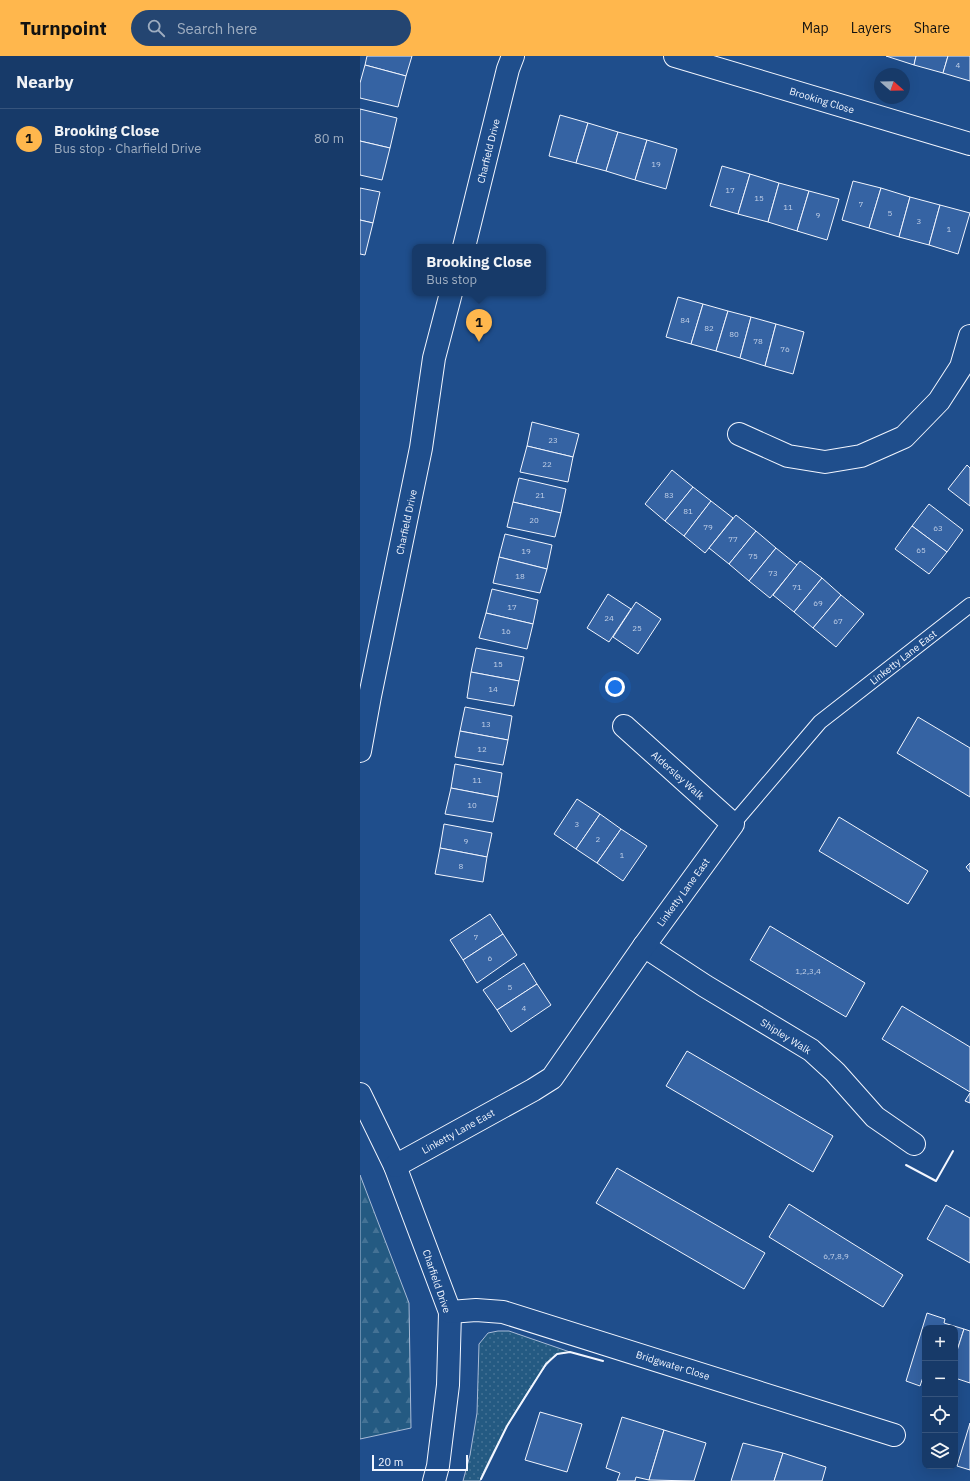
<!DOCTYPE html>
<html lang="en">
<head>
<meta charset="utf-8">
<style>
	body { margin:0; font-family:"IBM Plex Sans",sans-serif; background:#244571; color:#f1f3f6 }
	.controls { position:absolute; right:12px; bottom:12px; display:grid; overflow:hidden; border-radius:8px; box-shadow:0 4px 16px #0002 }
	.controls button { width:36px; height:36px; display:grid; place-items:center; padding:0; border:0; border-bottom:1px solid #36547d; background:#173a69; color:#f1f3f6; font:20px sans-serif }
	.compass { position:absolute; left:514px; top:12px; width:36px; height:36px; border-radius:50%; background:#173a69; box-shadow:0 4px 16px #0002; rotate:110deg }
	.scale { position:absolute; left:12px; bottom:10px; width:96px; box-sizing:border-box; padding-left:4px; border:2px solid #f2f6ff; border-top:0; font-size:11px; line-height:14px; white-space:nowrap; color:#f2f6ff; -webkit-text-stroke:3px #1f4e8c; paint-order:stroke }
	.you { position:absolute; left:255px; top:631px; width:14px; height:14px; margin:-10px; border:3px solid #fff; border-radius:50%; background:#1a73e8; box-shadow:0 0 0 6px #1a73e833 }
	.badge { display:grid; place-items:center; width:26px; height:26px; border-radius:50%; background:#ffb74d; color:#111; font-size:13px; font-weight:700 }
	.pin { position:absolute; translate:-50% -33px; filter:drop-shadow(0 1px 2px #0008) }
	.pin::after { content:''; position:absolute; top:21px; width:14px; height:12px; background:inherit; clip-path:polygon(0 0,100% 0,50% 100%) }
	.popup { position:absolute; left:52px; top:188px; width:134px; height:52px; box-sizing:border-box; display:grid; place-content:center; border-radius:8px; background:#173a69; filter:drop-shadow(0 1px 3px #0005); font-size:13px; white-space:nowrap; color:#9eadc0 }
	.popup b { font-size:15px; color:#f1f3f6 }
	.popup::after { content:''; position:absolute; left:50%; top:100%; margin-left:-8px; border:8px solid transparent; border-top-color:#173a69 }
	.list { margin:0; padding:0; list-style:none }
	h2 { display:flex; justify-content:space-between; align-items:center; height:52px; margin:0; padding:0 16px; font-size:17px }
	h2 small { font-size:13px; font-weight:400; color:#9eadc0 }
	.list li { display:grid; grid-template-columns:26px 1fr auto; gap:12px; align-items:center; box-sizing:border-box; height:60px; padding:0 16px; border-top:1px solid #36547d }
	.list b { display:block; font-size:15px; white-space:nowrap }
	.list p { margin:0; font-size:13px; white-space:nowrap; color:#9eadc0 }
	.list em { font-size:13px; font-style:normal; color:#9eadc0 }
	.icon { flex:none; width:22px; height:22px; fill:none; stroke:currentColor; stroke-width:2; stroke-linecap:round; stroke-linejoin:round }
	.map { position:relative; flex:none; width:610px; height:1425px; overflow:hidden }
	header { display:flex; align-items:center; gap:24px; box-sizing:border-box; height:56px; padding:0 20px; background:#ffb74d; color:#111 }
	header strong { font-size:19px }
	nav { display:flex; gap:22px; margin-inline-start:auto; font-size:14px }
	.search { width:280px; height:36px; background:#244571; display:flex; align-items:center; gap:10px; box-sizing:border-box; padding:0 14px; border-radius:22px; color:#9eadc0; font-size:15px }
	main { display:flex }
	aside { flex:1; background:#173a69 }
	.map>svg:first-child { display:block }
	.grass { fill:url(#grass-dots); stroke:#a8bbd7 }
	.forest { fill:url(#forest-firs); stroke:#a8bbd7 }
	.building { fill:#3563a3; stroke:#f2f6ff }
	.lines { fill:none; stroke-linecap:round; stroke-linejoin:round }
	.service-casing { stroke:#f2f6ff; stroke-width:16 }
	.minor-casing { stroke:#f2f6ff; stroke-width:24 }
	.service { stroke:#1f4e8c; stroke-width:14 }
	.minor { stroke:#1f4e8c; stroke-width:22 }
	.wall { stroke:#f2f6ff; stroke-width:2 }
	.labels { text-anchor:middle; stroke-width:3; stroke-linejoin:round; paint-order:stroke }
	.number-label { font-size:8px; fill:#c3d1e8 }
	.street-label { font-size:10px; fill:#f2f6ff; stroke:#1f4e8c }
</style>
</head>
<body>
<header>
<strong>Turnpoint</strong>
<div class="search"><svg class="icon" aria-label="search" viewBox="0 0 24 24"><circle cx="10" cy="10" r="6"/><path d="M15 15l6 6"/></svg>Search here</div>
<nav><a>Map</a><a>Layers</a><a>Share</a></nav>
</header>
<main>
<aside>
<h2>Nearby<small></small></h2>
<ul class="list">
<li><span class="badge">1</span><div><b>Brooking Close</b><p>Bus stop · Charfield Drive</p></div><em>80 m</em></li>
</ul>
</aside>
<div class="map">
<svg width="610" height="1425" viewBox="0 0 610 1425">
	<defs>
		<pattern id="grass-dots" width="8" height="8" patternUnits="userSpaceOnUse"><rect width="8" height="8" fill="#245a82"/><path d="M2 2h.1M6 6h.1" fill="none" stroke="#447295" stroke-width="1.8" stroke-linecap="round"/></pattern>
		<pattern id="forest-firs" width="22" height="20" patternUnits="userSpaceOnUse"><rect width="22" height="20" fill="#245a82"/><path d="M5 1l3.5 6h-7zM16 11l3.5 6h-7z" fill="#447295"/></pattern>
	</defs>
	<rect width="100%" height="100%" fill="#1f4e8c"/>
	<path class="grass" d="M138,1275H149L210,1296C206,1297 201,1297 198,1298C180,1307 127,1404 120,1425H103L110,1399L117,1357L119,1288L128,1277Z"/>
	<path class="forest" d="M0,1119L49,1247L51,1372L0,1383Z"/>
	<g class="building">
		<path d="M7,0H52L46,20L5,9Z"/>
		<path d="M526,0H556L554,9Z"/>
		<path d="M556,0H588L583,17L554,9Z"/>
		<path d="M588,0H610V25L583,17Z"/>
		<path d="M5,9L46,20L38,51L0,42V27Z"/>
		<path d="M0,53L37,62L30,92L0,85Z"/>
		<path d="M200,59L228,67L216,107L189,100Z"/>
		<path d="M228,67L258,76L246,115L216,107Z"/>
		<path d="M258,76L287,84L275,124L246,115Z"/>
		<path d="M287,84L317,93L306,133L275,124Z"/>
		<path d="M0,85L30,92L22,124L0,119Z"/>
		<path d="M362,110L390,118L378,158L350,150Z"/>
		<path d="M390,118L419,127L408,166L378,158Z"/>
		<path d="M493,125L521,132L509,172L482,164Z"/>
		<path d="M419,127L449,135L437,175L408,166Z"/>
		<path d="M0,132L20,136L13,167L0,164Z"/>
		<path d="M521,132L550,141L539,181L509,172Z"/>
		<path d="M449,135L479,143L467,184L437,175Z"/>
		<path d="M550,141L580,149L569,189L539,181Z"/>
		<path d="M580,149L610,157L598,198L569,189Z"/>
		<path d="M0,164L13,167L5,199L0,198Z"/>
		<path d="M318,241L343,248L331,288L306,281Z"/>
		<path d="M343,248L368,255L356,295L331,288Z"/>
		<path d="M368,255L391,261L380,302L356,295Z"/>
		<path d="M391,261L416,268L405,310L380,302Z"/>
		<path d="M416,268L444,276L433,318L405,310Z"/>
		<path d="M172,366L219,378L213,401L167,390Z"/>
		<path d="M167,390L213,401L208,426L160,416Z"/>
		<path d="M607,409L610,412V450L588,433Z"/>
		<path d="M312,414L333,431L305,465L285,448Z"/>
		<path d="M159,422L206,433L201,457L153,446Z"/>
		<path d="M333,431L351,445L324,480L305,465Z"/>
		<path d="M351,445L373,462L345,497L324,480Z"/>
		<path d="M153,446L201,457L195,481L147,471Z"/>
		<path d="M569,448L603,474L587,496L552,470Z"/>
		<path d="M376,459L396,475L369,508L349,492Z"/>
		<path d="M552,470L587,496L569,518L535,493Z"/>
		<path d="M396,475L416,492L389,525L369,508Z"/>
		<path d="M145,478L192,489L187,513L139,501Z"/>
		<path d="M416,492L437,509L410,542L389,525Z"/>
		<path d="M139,501L187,513L180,537L133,527Z"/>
		<path d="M440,505L462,522L434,556L413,539Z"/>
		<path d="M462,522L481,539L453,572L434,556Z"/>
		<path d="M132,533L178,544L173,568L126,557Z"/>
		<path d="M248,538L271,553L249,586L227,572Z"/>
		<path d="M481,539L504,558L476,591L453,572Z"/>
		<path d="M276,546L301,563L278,598L253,581Z"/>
		<path d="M126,557L173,568L167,593L119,582Z"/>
		<path d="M116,592L164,601L159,625L111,616Z"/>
		<path d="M111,616L159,625L154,650L107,642Z"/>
		<path d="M105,651L152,660L148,684L100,675Z"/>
		<path d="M558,661L610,692V741L537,697Z"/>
		<path d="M100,675L148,684L143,709L95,701Z"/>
		<path d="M95,708L142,717L138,741L91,732Z"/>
		<path d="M91,732L138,741L133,766L85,758Z"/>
		<path d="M217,743L240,758L216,793L194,778Z"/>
		<path d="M240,758L261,773L237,807L216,793Z"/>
		<path d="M479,761L568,815L548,848L459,795Z"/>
		<path d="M84,768L132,777L127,801L80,792Z"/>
		<path d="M261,773L287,790L263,825L237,807Z"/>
		<path d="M80,792L127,801L123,826L75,818Z"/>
		<path d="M610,807V816L606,811Z"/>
		<path d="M130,858L143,878L103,904L90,884Z"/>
		<path d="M410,870L505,927L486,961L390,904Z"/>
		<path d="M143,878L157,899L117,927L103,904Z"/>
		<path d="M164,907L177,928L137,954L123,934Z"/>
		<path d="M177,928L191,949L151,976L137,954Z"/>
		<path d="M542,950L610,991V1036L522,983Z"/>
		<path d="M327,995L473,1080L453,1116L306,1030Z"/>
		<path d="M610,1037V1047L605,1045Z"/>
		<path d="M257,1112L405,1197L384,1233L236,1147Z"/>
		<path d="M429,1148L543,1219L523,1251L409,1181Z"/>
		<path d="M586,1149L610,1162V1207L567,1183Z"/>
		<path d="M567,1257L585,1263L584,1267L604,1273L595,1301V1272H565V1315L560,1330L546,1325Z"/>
		<path d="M604,1273L610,1275V1327L595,1322V1301Z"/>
		<path d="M180,1356L222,1368L207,1416L165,1404Z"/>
		<path d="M262,1361L304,1374L289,1424L276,1421L275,1425H257L260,1417L246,1412Z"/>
		<path d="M610,1367V1414L597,1410Z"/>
		<path d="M304,1374L346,1387L334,1425L289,1424Z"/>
		<path d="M383,1387L423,1397L414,1425H371Z"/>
		<path d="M423,1397L466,1411L462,1425H414Z"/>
	</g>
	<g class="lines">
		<defs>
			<path id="service" d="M373,768L460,666L610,549"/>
			<g id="minor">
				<path d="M315,0L610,88"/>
				<path d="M104,191L148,13L153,0"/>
				<path d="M379,378L428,400L465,406L501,400L544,381L579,345L601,311L610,280"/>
				<path d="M0,695L10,640L61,392L74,302L91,237"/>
				<path d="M284,890L345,930L451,994L475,1016L515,1061L554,1088"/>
				<path d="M0,1038L35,1110L90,1256L88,1329L78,1410L74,1425"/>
				<path d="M35,1110L173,1034L192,1022L284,890L373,768L264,670"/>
				<path d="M90,1256L116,1254L143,1256L534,1379"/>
			</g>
		</defs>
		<use href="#service" class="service-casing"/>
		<use href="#minor" class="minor-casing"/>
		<use href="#service" class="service"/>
		<use href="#minor" class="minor"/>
		<g class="wall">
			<path d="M546,1109L576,1125L593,1095"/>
			<path d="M121,1423L147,1370L186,1308L197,1298L210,1296L243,1305"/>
		</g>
	</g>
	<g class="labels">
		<g class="number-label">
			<text x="598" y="12">4</text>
			<text x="296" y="111">19</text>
			<text x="370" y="137">17</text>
			<text x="399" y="145">15</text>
			<text x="501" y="151">7</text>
			<text x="428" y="154">11</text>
			<text x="530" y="160">5</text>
			<text x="458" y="162">9</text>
			<text x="559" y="168">3</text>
			<text x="589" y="176">1</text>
			<text x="325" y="267">84</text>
			<text x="349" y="275">82</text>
			<text x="374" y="281">80</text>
			<text x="398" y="288">78</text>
			<text x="425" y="296">76</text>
			<text x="193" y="387">23</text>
			<text x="187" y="411">22</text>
			<text x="180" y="442">21</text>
			<text x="309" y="442">83</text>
			<text x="328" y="458">81</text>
			<text x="174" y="467">20</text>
			<text x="348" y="474">79</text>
			<text x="578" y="475">63</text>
			<text x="373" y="486">77</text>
			<text x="561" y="497">65</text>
			<text x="166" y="498">19</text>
			<text x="393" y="503">75</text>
			<text x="413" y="520">73</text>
			<text x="160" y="523">18</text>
			<text x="437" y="534">71</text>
			<text x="458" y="550">69</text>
			<text x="152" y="554">17</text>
			<text x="249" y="565">24</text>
			<text x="478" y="568">67</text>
			<text x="277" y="575">25</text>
			<text x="146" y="578">16</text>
			<text x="138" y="611">15</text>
			<text x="133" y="636">14</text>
			<text x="126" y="671">13</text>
			<text x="122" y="696">12</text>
			<text x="117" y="727">11</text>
			<text x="112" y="752">10</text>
			<text x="217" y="771">3</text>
			<text x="238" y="786">2</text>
			<text x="106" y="788">9</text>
			<text x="262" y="802">1</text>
			<text x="101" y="813">8</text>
			<text x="116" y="884">7</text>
			<text x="130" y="905">6</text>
			<text x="448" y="918">1,2,3,4</text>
			<text x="150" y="934">5</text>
			<text x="164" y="955">4</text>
			<text x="476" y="1203">6,7,8,9</text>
		</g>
		<g class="street-label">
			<text transform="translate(462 44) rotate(17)" y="4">Brooking Close</text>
			<text transform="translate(128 95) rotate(-76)" y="4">Charfield Drive</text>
			<text transform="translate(46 466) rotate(-78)" y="4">Charfield Drive</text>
			<text transform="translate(543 601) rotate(-38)" y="4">Linketty Lane East</text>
			<text transform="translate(318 719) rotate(42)" y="4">Aldersley Walk</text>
			<text transform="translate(323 836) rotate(-54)" y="4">Linketty Lane East</text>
			<text transform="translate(426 980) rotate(32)" y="4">Shipley Walk</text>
			<text transform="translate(98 1075) rotate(-29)" y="4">Linketty Lane East</text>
			<text transform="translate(77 1225) rotate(71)" y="4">Charfield Drive</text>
			<text transform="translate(313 1309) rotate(17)" y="4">Bridgwater Close</text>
		</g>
	</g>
</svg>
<div class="controls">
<button>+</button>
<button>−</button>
<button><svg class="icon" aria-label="locate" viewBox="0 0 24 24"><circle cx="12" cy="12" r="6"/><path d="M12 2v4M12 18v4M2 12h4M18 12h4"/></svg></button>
<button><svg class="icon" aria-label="layers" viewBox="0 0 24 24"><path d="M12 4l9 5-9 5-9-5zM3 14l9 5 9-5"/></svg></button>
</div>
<svg class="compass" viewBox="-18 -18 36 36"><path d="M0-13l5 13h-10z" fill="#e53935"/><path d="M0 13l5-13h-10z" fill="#9eadc0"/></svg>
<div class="scale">20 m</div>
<div class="you"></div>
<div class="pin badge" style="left:119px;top:286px">1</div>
<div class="popup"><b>Brooking Close</b>Bus stop</div>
</div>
</main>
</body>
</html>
